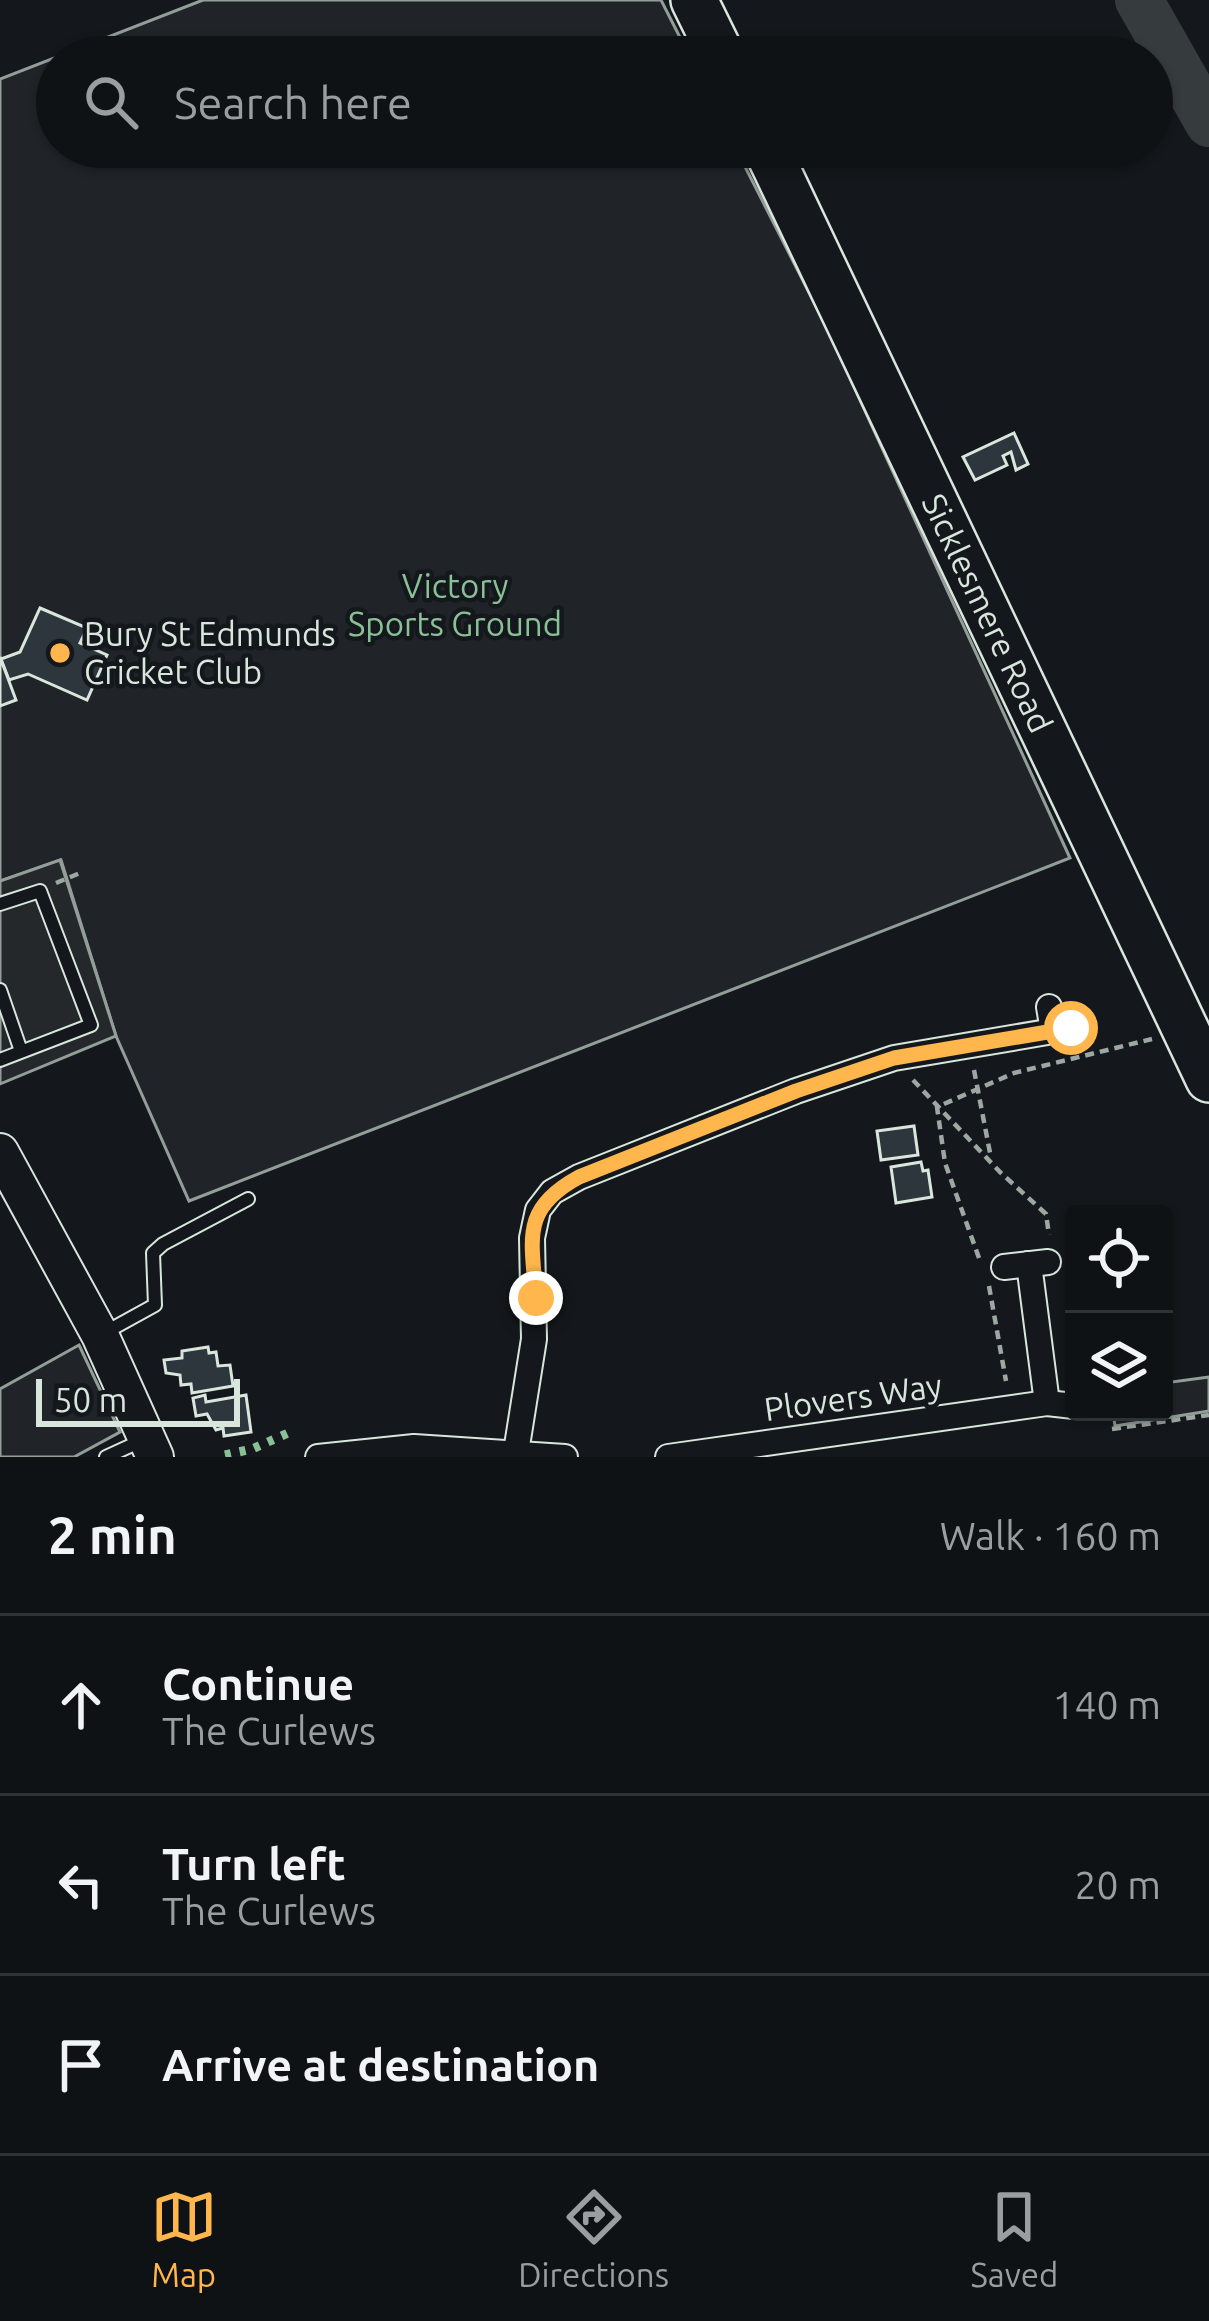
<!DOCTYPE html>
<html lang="en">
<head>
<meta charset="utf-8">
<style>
	body { margin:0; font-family:Ubuntu,sans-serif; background:#181b1e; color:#f1f3f6 }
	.controls { position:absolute; right:36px; bottom:36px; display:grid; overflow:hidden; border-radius:12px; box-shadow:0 3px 9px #0004 }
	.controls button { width:108px; height:108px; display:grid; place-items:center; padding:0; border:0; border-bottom:3px solid #2f3234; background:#0f1215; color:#f1f3f6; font:60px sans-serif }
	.scale { position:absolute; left:36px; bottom:30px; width:204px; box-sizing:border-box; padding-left:12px; border:6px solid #d8e6dc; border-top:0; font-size:33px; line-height:42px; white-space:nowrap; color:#d8e6dc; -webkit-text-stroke:9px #14181c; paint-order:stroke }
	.stop { position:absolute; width:36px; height:36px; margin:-27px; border:9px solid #ffb74d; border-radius:50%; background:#fff }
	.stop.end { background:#ffb74d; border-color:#fff; box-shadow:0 3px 12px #0008 }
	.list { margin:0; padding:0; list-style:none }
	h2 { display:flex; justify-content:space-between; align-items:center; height:156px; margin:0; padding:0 48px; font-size:51px }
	h2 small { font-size:39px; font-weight:400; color:#9b9ea0 }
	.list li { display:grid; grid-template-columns:78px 1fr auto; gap:36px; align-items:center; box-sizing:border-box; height:180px; padding:0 48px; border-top:3px solid #2f3234 }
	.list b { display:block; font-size:45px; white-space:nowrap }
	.list p { margin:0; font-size:39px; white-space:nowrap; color:#9b9ea0 }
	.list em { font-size:39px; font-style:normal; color:#9b9ea0 }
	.icon { flex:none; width:66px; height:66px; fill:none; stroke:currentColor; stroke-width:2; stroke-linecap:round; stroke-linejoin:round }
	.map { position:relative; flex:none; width:1209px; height:1457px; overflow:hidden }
	.search { position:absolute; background:#0f1215; box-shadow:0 3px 9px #0004; left:36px; right:36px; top:36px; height:132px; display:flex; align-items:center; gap:30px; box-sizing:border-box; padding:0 42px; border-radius:66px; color:#9b9ea0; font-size:45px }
	.sheet { height:696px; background:#0f1215 }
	nav { display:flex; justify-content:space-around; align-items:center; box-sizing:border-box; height:168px; border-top:3px solid #2f3234; background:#0f1215; font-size:33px; color:#9b9ea0 }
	nav a { display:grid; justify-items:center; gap:6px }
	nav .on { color:#ffb74d }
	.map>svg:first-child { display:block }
	.green { fill:#202428; stroke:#939e99; stroke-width:3 }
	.parking { fill:#24282b; stroke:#939e99; stroke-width:3 }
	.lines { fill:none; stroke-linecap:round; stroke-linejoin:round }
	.river { stroke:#363b3e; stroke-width:48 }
	.building { fill:#2c363c; stroke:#d8e6dc; stroke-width:3 }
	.lane-casing { stroke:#d8e6dc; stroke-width:16 }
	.street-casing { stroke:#d8e6dc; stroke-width:28 }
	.secondary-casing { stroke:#d8e6dc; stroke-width:40 }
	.highway-casing { stroke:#d8e6dc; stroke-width:50 }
	.path { stroke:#9da8a2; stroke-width:4.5; stroke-dasharray:9 6; stroke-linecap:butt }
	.lane { stroke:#14181c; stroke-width:12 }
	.street { stroke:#14181c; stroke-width:24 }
	.secondary { stroke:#14181c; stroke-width:36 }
	.highway { stroke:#14181c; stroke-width:45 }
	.hedge { stroke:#8ac095; stroke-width:9; stroke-dasharray:6 9; stroke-linecap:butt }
	.route { stroke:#ffb74d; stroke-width:15 }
	.poi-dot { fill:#ffb74d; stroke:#14181c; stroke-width:4.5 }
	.labels { text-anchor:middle; stroke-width:9; stroke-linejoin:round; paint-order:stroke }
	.park-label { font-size:33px; fill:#8ac095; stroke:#14181c }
	.street-label { font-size:33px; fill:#d8e6dc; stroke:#14181c }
	.poi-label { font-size:33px; fill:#d8e6dc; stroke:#14181c; text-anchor:start }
</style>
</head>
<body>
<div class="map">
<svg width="1209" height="1457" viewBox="0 0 1209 1457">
	<rect width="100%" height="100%" fill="#14181c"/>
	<g class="green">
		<path d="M203,0H661L690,57H57V147H735L827,328L1070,858L189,1201L116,1036L61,860L0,881V79Z"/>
		<path d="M79,1345L120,1432L74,1457H0V1389Z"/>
		<path d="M1209,1377V1411L1115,1426L1113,1412H1164V1383Z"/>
	</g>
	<path class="parking" d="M60,860L116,1036L0,1084V881Z"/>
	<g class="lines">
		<path class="river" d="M1139,0L1209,123"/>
	</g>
	<g class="building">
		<path d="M1014,433L1028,464L1016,470L1011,452L1003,456L1007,465L975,480L963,457Z"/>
		<path d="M40,608L87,628L80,643L107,655L87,700L28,674L9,680L1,659L20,652Z"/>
		<path d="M0,657L16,700L0,706Z"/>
		<path d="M914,1126L918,1155L881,1160L877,1131Z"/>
		<path d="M921,1162L923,1171L928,1170L932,1197L896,1203L891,1167Z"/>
		<path d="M208,1347L209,1353L216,1352L218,1366L230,1365L233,1386L192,1393L191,1384L181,1385L180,1375L166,1373L164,1360L182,1358V1351Z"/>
		<path d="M205,1395L206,1402L246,1395L251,1432L224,1436L223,1428L216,1430L207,1414L196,1416L193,1398Z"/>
	</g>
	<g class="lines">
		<defs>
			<g id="lane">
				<path d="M0,904L40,891L91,1025L0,1060"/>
				<path d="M0,990L21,1051"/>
				<path d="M106,1332L155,1305L153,1253L163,1244L248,1199"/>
				<path d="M106,1457L143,1440"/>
			</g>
			<g id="street">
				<path d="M1049,1007L1053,1031"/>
				<path d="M1029,1264L1047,1403"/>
				<path d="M1004,1267L1048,1262"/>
				<path d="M516,1452L534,1339L532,1238L538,1210L552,1192L579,1177L796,1091L894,1058L1071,1028"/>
				<path d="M318,1457L414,1447L565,1457"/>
				<path d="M668,1457L1047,1403L1074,1406"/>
			</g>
			<path id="secondary" d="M0,1152L100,1335L155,1457"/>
			<g id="highway">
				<path d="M694,0L722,57"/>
				<path id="s1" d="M766,147L1209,1079"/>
			</g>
		</defs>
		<use href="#lane" class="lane-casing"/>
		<use href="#street" class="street-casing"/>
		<use href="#secondary" class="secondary-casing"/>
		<use href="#highway" class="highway-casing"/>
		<g class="path">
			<path d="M56,883L80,873"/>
			<path d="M974,1070L991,1158"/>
			<path d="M913,1080L1000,1172L1046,1214L1049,1235"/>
			<path d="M979,1258L945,1163L937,1107L1014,1073L1152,1039"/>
			<path d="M989,1286L1006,1381"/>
			<path d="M1112,1429L1209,1415"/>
		</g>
		<use href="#lane" class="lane"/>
		<use href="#street" class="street"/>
		<use href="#secondary" class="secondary"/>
		<use href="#highway" class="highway"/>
		<path class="hedge" d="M225,1455L252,1449L295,1430"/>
	</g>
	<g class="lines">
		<path class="route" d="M536,1298C532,1239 520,1209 579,1177L796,1091L894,1058L1071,1028"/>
	</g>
	<circle class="poi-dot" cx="60" cy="653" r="12"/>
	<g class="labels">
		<g class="park-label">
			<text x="455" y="598">Victory<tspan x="455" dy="38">Sports Ground</tspan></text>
		</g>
		<g class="street-label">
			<text dy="12" stroke="none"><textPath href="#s1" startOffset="516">Sicklesmere Road</textPath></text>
			<text transform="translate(853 1397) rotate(-8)" y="12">Plovers Way</text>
		</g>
		<g class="poi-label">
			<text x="84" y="646">Bury St Edmunds<tspan x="84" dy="38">Cricket Club</tspan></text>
		</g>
	</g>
</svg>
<div class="controls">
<button><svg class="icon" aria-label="locate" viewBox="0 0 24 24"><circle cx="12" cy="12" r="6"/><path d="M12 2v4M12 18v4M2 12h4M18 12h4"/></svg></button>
<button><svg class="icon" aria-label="layers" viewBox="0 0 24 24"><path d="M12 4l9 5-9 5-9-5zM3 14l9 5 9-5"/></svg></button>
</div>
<div class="scale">50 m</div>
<div class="stop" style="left:1071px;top:1028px"></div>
<div class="stop end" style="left:536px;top:1298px"></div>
<div class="search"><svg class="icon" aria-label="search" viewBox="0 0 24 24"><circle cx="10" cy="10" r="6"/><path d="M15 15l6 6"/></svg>Search here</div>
</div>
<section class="sheet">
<h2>2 min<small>Walk · 160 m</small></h2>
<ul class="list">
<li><svg class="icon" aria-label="ahead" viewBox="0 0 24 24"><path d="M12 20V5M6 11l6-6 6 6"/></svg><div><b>Continue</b><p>The Curlews</p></div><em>140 m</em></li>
<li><svg class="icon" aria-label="left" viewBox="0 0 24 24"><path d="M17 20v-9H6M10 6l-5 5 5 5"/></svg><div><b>Turn left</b><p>The Curlews</p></div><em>20 m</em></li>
<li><svg class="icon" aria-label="arrive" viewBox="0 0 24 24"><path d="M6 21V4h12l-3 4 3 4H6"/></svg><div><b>Arrive at destination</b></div></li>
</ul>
</section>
<nav>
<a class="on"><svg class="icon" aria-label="map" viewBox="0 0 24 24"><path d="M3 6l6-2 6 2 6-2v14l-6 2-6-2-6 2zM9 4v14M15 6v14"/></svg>Map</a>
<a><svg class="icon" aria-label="directions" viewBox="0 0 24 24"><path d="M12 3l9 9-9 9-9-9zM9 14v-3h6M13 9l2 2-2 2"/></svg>Directions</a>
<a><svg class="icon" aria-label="saved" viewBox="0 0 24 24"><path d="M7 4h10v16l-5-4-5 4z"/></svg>Saved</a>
</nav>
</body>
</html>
